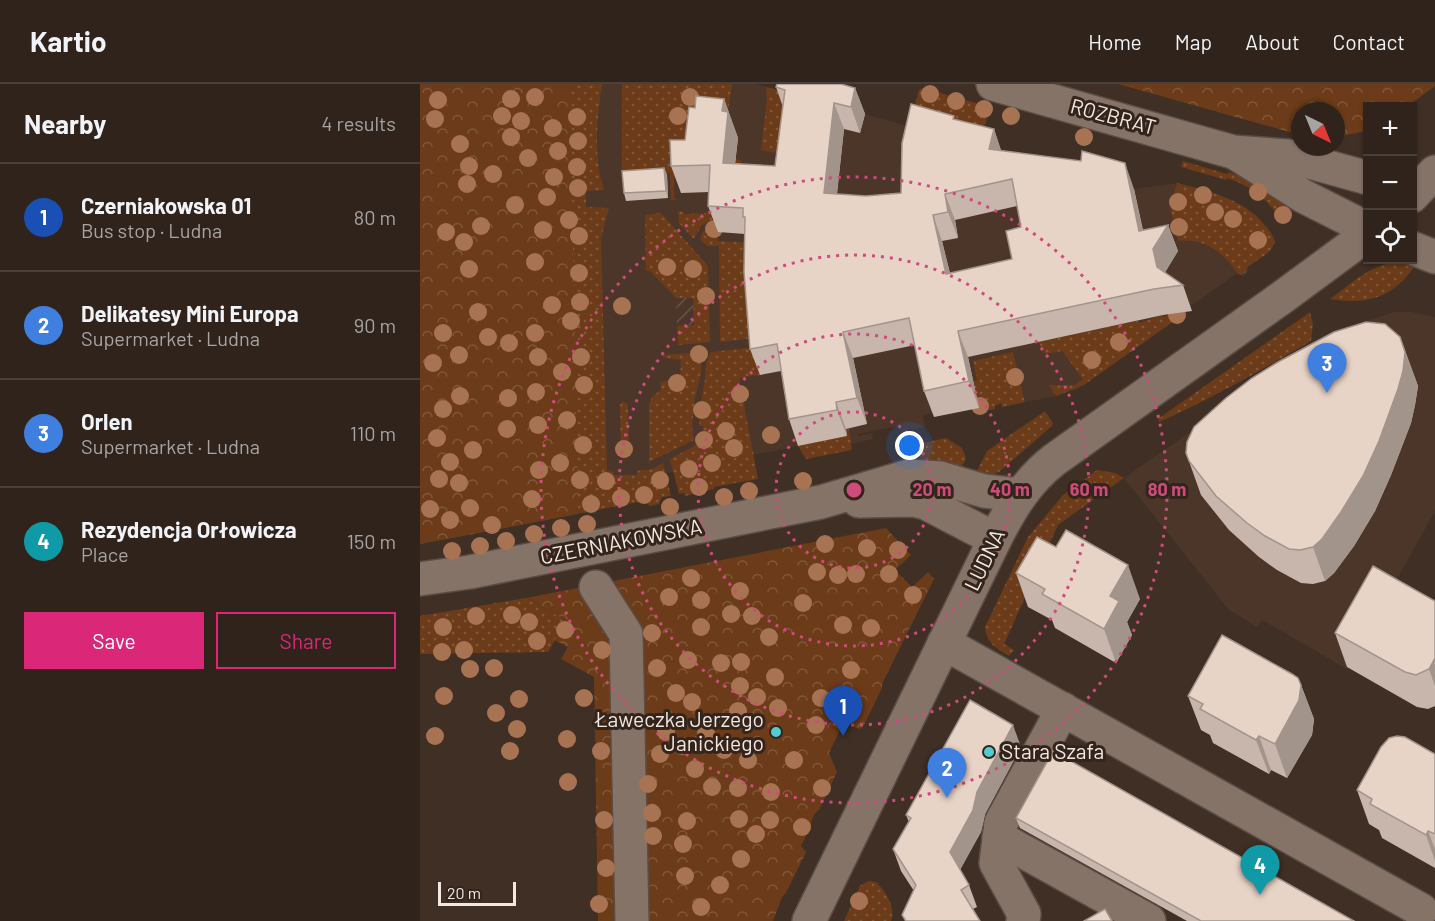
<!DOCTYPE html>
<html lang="en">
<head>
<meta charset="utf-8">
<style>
	body { margin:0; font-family:Barlow,sans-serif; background:#372b25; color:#f1f3f6 }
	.controls { position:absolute; right:18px; top:18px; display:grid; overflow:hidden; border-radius:0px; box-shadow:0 2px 4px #0004 }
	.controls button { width:54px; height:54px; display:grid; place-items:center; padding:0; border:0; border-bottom:2px solid #4a403b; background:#2f231c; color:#f1f3f6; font:30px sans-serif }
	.compass { position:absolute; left:871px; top:18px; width:54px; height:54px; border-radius:50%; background:#2f231c; box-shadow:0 2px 4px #0004; rotate:137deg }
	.scale { position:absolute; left:18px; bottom:15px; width:78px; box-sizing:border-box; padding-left:6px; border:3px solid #f2e7e1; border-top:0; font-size:16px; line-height:21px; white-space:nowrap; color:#f2e7e1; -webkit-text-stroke:4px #34251c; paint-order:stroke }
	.you { position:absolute; left:490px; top:362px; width:21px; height:21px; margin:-15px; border:4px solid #fff; border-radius:50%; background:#1a73e8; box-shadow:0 0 0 9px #1a73e833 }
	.badge { display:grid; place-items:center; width:39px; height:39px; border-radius:50%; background:#db2777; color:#fff; font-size:20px; font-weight:700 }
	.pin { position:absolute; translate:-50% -50px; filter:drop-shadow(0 2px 3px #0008) }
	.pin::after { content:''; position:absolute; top:32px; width:21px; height:18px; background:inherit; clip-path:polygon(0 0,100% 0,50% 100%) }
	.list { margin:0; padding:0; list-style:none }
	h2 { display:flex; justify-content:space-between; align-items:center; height:78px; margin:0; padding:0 24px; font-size:26px }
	h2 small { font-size:20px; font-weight:400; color:#a7a4a3 }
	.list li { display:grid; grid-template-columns:39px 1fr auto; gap:18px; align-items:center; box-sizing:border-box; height:108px; padding:0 24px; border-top:2px solid #4a403b }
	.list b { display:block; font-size:22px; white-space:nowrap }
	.list p { margin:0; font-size:20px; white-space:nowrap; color:#a7a4a3 }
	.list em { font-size:20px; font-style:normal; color:#a7a4a3 }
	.actions { display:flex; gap:12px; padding:18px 24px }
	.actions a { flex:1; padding:14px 0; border:2px solid #db2777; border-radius:0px; text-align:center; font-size:21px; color:#db2777 }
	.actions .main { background:#db2777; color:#fff }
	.icon { flex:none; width:33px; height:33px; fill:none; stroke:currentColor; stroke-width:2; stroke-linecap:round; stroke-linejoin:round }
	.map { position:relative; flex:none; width:1015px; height:837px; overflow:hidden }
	header { display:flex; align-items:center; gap:36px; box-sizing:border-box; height:84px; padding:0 30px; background:#2f231c; border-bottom:2px solid #4a403b }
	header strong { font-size:28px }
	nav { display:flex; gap:33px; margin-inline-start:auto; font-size:21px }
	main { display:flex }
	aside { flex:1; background:#2f231c }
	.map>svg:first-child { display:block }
	.built { fill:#4c3629 }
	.industrial { fill:url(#industrial-furrows) }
	.grass { fill:url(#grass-dots) }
	.forest { fill:url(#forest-crowns) }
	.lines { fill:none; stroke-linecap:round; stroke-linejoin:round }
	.minor-casing { stroke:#5a4d45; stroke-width:36 }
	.minor { stroke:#867368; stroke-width:33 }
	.tree { fill:#a87352 }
	.wall { fill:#c8b5ab; fill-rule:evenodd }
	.shaded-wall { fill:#a2948b }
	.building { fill:#e8d3c7; stroke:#a2948b; stroke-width:1.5; fill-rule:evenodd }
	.ring { fill:none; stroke:#ce4c7c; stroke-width:3; stroke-dasharray:3 6 }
	.poi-dot { fill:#51ccd4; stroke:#34251c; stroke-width:2 }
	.labels { text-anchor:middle; stroke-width:6; stroke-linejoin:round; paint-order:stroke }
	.street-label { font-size:21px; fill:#f2e7e1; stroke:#34251c }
	.poi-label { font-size:21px; fill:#f2e7e1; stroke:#34251c; text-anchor:end }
	.centre { fill:#ce4c7c; stroke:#34251c; stroke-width:3 }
	.ring-label { font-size:18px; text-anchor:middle; font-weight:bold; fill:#ce4c7c; stroke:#34251c; stroke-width:6; stroke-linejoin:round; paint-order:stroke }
</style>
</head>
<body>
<header>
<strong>Kartio</strong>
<nav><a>Home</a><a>Map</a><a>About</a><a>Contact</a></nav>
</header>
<main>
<aside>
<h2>Nearby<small>4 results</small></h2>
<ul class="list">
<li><span class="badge" style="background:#1a4fb4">1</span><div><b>Czerniakowska 01</b><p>Bus stop · Ludna</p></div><em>80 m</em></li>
<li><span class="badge" style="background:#3f7fe0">2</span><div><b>Delikatesy Mini Europa</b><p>Supermarket · Ludna</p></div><em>90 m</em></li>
<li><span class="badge" style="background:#3f7fe0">3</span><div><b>Orlen</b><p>Supermarket · Ludna</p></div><em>110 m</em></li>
<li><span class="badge" style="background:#0f9aa8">4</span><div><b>Rezydencja Orłowicza</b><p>Place</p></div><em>150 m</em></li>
</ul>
<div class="actions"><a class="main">Save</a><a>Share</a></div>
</aside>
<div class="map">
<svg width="1015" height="837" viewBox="0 0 1015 837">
	<defs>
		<pattern id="industrial-furrows" width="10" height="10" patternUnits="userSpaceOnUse" patternTransform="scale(1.5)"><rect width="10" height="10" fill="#4c3629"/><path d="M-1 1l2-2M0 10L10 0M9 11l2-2" fill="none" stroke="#665348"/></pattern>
		<pattern id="grass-dots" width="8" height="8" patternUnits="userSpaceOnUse" patternTransform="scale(1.5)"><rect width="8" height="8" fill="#6c3b19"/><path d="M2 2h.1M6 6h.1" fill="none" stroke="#81573a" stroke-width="1.8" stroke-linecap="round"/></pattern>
		<pattern id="forest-crowns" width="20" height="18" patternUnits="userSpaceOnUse" patternTransform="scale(1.5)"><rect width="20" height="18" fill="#6c3b19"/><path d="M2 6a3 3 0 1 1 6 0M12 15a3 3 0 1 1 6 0" fill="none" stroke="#81573a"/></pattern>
	</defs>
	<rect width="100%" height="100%" fill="#3f2f25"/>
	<g class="built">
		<path d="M150,0H336L714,105L757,99L795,110L816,118L836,131L852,151L855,159L850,167L828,183V188L824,192L816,190L761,229V232L657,305L636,312L578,324L582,323L581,319L575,322V325L562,327L559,324L514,333L512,329L503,331L505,343L481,348L479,342L438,350V352L452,349L453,355L432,360L427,352L333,371L332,374L249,389L157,409Z"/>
		<path d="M973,228H992L1015,233V427L927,585L842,536L837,543L809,526L704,394L828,308L934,242Z"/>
	</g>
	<path class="industrial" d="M256,214H273L274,241L257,242Z"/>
	<g class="grass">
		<path d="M38,0H182C177,36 173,71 184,106L166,107V123L189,124L181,154L187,387L194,388V391H217V387L232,385L243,379L251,412L242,413L239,420L230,422L224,417L0,460V75Z"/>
		<path d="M202,0H312L307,34L298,33L305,74L321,76L318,103L294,105L293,135L281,142L274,155L259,139L258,127L263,128L264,130L290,129L289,76L254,94V113L257,116H251L250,89L202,91Z"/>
		<path d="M346,3L370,9L369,71L341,66L347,16Z"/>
		<path d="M502,4L570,23L564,45L494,24L499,6Z"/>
		<path d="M763,77L807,90L809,88L853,105L870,121L864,135H860C847,114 830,102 807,94L806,96L761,83Z"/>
		<path d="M757,99C791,108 826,115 848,145C852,151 857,156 853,162C849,171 835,177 827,183L826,188L821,191L818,190C803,168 785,154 758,157L750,123Z"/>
		<path d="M241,129L288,182L290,258L258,261L257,242L274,241L273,214H256L230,187H226L225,131Z"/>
		<path d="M291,142H297V157L335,159L336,254L300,258L299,162H287L280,155L283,148Z"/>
		<path d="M977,178L994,183C973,214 946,221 910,215C931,200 951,180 977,178Z"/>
		<path d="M759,228L761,232L664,301L636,312L629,301H655L663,295L642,267L625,270L618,258L718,237L719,239L743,231L744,233Z"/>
		<path d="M890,228L893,240L891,257C841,286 792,315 739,338L738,335Z"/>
		<path d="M337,263L340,291L319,294L338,395L294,403V405L265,412L264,409L259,410L250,375L280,359L279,353L283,352V342H279C280,326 282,311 285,295C287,283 284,279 291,268Z"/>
		<path d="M283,268L281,278V289L275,314L272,342L274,356L229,378V320L233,312L241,306L240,298L260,295L261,276L245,274L241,271Z"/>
		<path d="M593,268L605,318L578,324L582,323L581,319L575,322V325L562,327L559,324L553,298L557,296L553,277Z"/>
		<path d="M203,317L208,321L209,373H201L200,321Z"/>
		<path d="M625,327L633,339L632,342L579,388L567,392L555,391L567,367Z"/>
		<path d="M429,345L432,366L386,375L378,362L427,352L426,346Z"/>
		<path d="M526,354L542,364L546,374L540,387L504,378L490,362Z"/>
		<path d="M677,386L695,389L704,394L638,441L584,560L594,566L589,572C576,564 567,560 565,543L608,453L643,411Z"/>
		<path d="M106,514L147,537L128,568L0,570V532Z"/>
		<path d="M448,797L456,798C466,808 476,823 471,837H424L440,802Z"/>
	</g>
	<g class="forest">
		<path d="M0,0H150L158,430L0,460Z"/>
		<path d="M698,0H1015V2L988,22H948L947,47L916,53V27H880V51Z"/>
		<path d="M466,444L491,471L475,486L492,503L508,488L514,495L462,600V604L443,643L439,645L424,638L409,669L417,688L399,726C394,729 391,736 391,742L381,762L386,768L366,809L362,813L353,837H178L174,593L141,575L148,563L134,556L147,537L106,514Z"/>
	</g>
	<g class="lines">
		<defs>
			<g id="minor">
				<path d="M573,0L813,68L868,72L948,94"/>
				<path d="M817,70L883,112L948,145"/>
				<path d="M992,112L1015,88"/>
				<path d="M992,164L1015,173"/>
				<path d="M439,417L493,416L506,419L575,455"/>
				<path d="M0,495L50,488L401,418L489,392L520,394L564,407L600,411"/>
				<path d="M176,503L206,550L212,837"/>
				<path d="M524,559L1001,826"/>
				<path d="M579,754L729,837"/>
				<path d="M389,837L575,455C591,424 606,398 634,376L864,212L948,150"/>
				<path d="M603,837L604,830L576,779L581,739L643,625"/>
			</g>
		</defs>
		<use href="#minor" class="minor-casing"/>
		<use href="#minor" class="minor"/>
	</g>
	<g class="tree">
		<circle cx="510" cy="10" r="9"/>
		<circle cx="115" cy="13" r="9"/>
		<circle cx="270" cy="13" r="9"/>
		<circle cx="91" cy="15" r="9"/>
		<circle cx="18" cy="16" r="9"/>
		<circle cx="536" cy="17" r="9"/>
		<circle cx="564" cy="25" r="9"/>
		<circle cx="82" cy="32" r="9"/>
		<circle cx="258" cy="32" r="9"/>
		<circle cx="591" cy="32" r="9"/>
		<circle cx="157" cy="33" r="9"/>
		<circle cx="15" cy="35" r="9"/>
		<circle cx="101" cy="37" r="9"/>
		<circle cx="133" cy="44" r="9"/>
		<circle cx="91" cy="53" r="9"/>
		<circle cx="664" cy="53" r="9"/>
		<circle cx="158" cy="57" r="9"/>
		<circle cx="40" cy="60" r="9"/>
		<circle cx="138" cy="67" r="9"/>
		<circle cx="108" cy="74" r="9"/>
		<circle cx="49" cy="82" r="9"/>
		<circle cx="157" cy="83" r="9"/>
		<circle cx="73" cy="90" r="9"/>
		<circle cx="134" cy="93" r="9"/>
		<circle cx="47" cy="100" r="9"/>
		<circle cx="158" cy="104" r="9"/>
		<circle cx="838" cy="108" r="9"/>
		<circle cx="783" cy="111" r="9"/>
		<circle cx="127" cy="113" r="9"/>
		<circle cx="758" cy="118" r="9"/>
		<circle cx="95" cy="121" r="9"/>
		<circle cx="795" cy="128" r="9"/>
		<circle cx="863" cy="131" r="9"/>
		<circle cx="813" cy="135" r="9"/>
		<circle cx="149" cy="136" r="9"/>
		<circle cx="61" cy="142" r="9"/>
		<circle cx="759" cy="143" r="9"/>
		<circle cx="294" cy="145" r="9"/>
		<circle cx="123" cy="146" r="9"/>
		<circle cx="26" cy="148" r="9"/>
		<circle cx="159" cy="152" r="9"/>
		<circle cx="838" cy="156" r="9"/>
		<circle cx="44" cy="158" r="9"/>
		<circle cx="115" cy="178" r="9"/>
		<circle cx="247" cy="183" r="9"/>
		<circle cx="49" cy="185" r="9"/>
		<circle cx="273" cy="185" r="9"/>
		<circle cx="159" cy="189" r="9"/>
		<circle cx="286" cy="212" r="9"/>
		<circle cx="160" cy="218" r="9"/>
		<circle cx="132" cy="221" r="9"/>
		<circle cx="202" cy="222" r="9"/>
		<circle cx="58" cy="228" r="9"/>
		<circle cx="757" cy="231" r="9"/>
		<circle cx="151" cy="237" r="9"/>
		<circle cx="23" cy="249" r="9"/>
		<circle cx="115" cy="249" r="9"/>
		<circle cx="68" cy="253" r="9"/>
		<circle cx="699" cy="258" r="9"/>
		<circle cx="89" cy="259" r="9"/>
		<circle cx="279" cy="270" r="9"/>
		<circle cx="39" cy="271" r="9"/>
		<circle cx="118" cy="273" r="9"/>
		<circle cx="161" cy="273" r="9"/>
		<circle cx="672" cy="276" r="9"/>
		<circle cx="13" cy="279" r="9"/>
		<circle cx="142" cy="288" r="9"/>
		<circle cx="595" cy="293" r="9"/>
		<circle cx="257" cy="299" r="9"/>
		<circle cx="164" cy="301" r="9"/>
		<circle cx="116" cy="308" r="9"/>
		<circle cx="320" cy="310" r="9"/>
		<circle cx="40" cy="312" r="9"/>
		<circle cx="88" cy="314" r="9"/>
		<circle cx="560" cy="322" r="9"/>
		<circle cx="23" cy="325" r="9"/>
		<circle cx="282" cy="326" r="9"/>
		<circle cx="147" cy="336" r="9"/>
		<circle cx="118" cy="341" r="9"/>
		<circle cx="87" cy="345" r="9"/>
		<circle cx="306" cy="347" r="9"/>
		<circle cx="351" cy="351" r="9"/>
		<circle cx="17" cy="354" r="9"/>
		<circle cx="284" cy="356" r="9"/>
		<circle cx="163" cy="361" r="9"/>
		<circle cx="314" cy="364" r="9"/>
		<circle cx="204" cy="365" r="9"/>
		<circle cx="53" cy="366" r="9"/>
		<circle cx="30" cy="378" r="9"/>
		<circle cx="140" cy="379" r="9"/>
		<circle cx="292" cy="379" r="9"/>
		<circle cx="269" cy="385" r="9"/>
		<circle cx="119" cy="386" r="9"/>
		<circle cx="19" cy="395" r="9"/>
		<circle cx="160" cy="396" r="9"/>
		<circle cx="240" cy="396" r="9"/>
		<circle cx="186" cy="397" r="9"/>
		<circle cx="383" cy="397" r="9"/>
		<circle cx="39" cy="399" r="9"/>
		<circle cx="279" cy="403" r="9"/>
		<circle cx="329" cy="407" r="9"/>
		<circle cx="224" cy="411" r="9"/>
		<circle cx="304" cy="413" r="9"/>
		<circle cx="201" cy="414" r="9"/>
		<circle cx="112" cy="415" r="9"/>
		<circle cx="171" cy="420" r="9"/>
		<circle cx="250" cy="423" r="9"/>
		<circle cx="50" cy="424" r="9"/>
		<circle cx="10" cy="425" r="9"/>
		<circle cx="30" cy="436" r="9"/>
		<circle cx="167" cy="440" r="9"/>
		<circle cx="72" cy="441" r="9"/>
		<circle cx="141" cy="444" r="9"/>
		<circle cx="114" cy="450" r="9"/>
		<circle cx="86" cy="457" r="9"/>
		<circle cx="405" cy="460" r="9"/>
		<circle cx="60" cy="462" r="9"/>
		<circle cx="447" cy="464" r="9"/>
		<circle cx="478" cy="466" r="9"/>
		<circle cx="32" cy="467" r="9"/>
		<circle cx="397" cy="488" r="9"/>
		<circle cx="436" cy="490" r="9"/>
		<circle cx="469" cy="490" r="9"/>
		<circle cx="418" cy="491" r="9"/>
		<circle cx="271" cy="494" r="9"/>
		<circle cx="320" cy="507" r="9"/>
		<circle cx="493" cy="511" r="9"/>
		<circle cx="249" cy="513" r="9"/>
		<circle cx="281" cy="516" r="9"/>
		<circle cx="383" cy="519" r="9"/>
		<circle cx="311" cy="530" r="9"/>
		<circle cx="92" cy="531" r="9"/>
		<circle cx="56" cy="532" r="9"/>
		<circle cx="332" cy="532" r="9"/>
		<circle cx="109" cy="538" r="9"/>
		<circle cx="423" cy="541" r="9"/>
		<circle cx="23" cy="543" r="9"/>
		<circle cx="281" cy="543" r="9"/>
		<circle cx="451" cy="544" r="9"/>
		<circle cx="145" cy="546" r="9"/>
		<circle cx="232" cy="549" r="9"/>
		<circle cx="349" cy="553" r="9"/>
		<circle cx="117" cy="557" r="9"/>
		<circle cx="44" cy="566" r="9"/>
		<circle cx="182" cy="566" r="9"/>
		<circle cx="22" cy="568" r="9"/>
		<circle cx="268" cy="576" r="9"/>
		<circle cx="321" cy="578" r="9"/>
		<circle cx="301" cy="579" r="9"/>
		<circle cx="74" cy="584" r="9"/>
		<circle cx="237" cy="584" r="9"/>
		<circle cx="50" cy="585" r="9"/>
		<circle cx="431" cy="586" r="9"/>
		<circle cx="355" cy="593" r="9"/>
		<circle cx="320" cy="602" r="9"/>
		<circle cx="256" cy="609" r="9"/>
		<circle cx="24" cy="612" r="9"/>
		<circle cx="337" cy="613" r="9"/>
		<circle cx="164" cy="614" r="9"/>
		<circle cx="401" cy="614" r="9"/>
		<circle cx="99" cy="615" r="9"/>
		<circle cx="424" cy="616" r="9"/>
		<circle cx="272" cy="618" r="9"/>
		<circle cx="358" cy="624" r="9"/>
		<circle cx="318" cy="627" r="9"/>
		<circle cx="76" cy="629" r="9"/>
		<circle cx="396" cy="641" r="9"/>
		<circle cx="97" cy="645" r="9"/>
		<circle cx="246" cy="648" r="9"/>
		<circle cx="286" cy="650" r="9"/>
		<circle cx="15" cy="652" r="9"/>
		<circle cx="147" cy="655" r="9"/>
		<circle cx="262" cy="662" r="9"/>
		<circle cx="304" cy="666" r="9"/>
		<circle cx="90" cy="667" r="9"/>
		<circle cx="181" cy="667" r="9"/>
		<circle cx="240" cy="670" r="9"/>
		<circle cx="328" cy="676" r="9"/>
		<circle cx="374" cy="676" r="9"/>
		<circle cx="275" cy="685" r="9"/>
		<circle cx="148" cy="698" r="9"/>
		<circle cx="228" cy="700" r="9"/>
		<circle cx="292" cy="703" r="9"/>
		<circle cx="318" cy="704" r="9"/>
		<circle cx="402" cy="704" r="9"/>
		<circle cx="351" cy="708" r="9"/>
		<circle cx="232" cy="729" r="9"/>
		<circle cx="319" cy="735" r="9"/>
		<circle cx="184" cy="736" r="9"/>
		<circle cx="350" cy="736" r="9"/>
		<circle cx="267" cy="737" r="9"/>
		<circle cx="382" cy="743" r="9"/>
		<circle cx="336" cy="750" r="9"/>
		<circle cx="233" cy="752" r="9"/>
		<circle cx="263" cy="760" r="9"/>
		<circle cx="321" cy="775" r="9"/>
		<circle cx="186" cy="784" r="9"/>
		<circle cx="265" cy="792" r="9"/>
		<circle cx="300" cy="801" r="9"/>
		<circle cx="439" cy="817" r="9"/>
		<circle cx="179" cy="820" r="9"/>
		<circle cx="281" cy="823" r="9"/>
	</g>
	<g class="wall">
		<path d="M356,3L435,4L445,30L440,49L424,45L417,110L446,112L481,109L535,36L574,45L581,67L714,105L723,146L748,141L758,167L745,188L763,201L772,227L743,231L548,273L559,324L514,333L504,307L495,261L433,274L447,340L426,345L427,352L378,362L369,335L361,287L340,291L330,265L325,150L298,148L288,122L289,108L261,109L251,82L265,56L275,24L304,15L318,54L315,80L355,82L363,23ZM597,122L601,143L592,175L530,189L522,157L538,154L535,136Z"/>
		<path d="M244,84L247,91L248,114L206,117L204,109Z"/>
		<path d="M980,253L998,302L995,321L991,339L971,391L955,427L934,462L914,489L905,497L893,500L881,499L857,486L839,473L809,446L781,411L766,369Z"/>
		<path d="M596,489L720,515L707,538L712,551L696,579L635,544L632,536L608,523Z"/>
		<path d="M1015,517V622L1008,625L997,623L927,583L915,549Z"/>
		<path d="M881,601L894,635L892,651L867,694L851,686L849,690L793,659L790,651L781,646L768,612Z"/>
		<path d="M601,663L565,730L561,748L540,785L549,801L557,823L553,825L560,837H485L482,831L494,807L481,787L473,765L489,738L486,731Z"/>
		<path d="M1015,670V784L962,754L959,746L949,740L937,706Z"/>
		<path d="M596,734L934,837H767L600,744Z"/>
	</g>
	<g class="shaded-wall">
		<path d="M435,4L445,30L440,49L431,23Z"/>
		<path d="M304,15L318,54L312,106L303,79L302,27Z"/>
		<path d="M414,19L424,45L414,135L404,109Z"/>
		<path d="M574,45L583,72L569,65Z"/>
		<path d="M705,79L714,105L728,173L719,147Z"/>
		<path d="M244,84L247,91L248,114L246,107Z"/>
		<path d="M525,110L535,136L538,154L528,128Z"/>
		<path d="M513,131L522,157L536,216L526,190Z"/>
		<path d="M748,141L758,167L743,192L737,183L733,165Z"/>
		<path d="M538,247L548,273L559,324L549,297Z"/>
		<path d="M423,248L433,274L447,340L437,314Z"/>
		<path d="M980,253L998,302L995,321L991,339L971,391L955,427L934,462L914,489L905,497L893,463Z"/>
		<path d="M416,318L426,345L427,352L417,326Z"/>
		<path d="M708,481L720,515L707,538L712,551L696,579L684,545L690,512Z"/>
		<path d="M1015,574V602L1009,585Z"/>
		<path d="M881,601L894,635L892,651L867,694L855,660Z"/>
		<path d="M593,641L601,663L565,730L561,748L538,790L530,768L557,708Z"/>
		<path d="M839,652L851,686L849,690L836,656Z"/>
		<path d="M1008,747L1015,765V777L1006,751Z"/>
	</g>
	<g class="building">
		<path d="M357,0H421L435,4L431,23L414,19L404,109L446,112L481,109L482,59L491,20L534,32L533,35L574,45L569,65L661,77L662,67L705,79L719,147L748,141L733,165L737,183L763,201L734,205L538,247L549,297L504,307L489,234L423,248L437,314L416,318L417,326L369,335L357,260L330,265L324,188L325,133H323V124L288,122L290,81L251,82L250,56H265L269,23L275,24L276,12L304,15L302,27L308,28L303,79L355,82L365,6L356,3ZM592,95L601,143L586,147L592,175L526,190L513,131L528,128L525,110Z"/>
		<path d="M244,84L246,107L204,109L202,87Z"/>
		<path d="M946,238L965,240L980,253L985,268L983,287L978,305L959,357L943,392L921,428L902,455L893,463L880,466L869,465L845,452L827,439L796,412L769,377L766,369L767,358L774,343L806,314L832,294L858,278L914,248Z"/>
		<path d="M646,446L708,481L690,512L699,517L684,545L622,510L625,505L596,489L617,453L636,463Z"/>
		<path d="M953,482L1015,517V574L1009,585L996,591L985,588L915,549Z"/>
		<path d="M802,551L872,590L878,594L881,601L879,616L855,660L839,652L836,656L780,625L783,620L768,612Z"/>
		<path d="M550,616L593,641L557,708L553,726L530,768L549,801L541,806L560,837H486L482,831L496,801L473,765L491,734L486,731Z"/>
		<path d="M977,652L985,653L1015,670V750L1008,747L1006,751L950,720L952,715L937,706L961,663L969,654Z"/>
		<path d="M633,667L934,837H781L596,734Z"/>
		<path d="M685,825L692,837H664Z"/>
	</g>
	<g class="ring">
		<circle cx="434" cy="406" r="78"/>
		<circle cx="434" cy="406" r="156"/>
		<circle cx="434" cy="406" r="235"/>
		<circle cx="434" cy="406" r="313"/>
	</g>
	<g class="poi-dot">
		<circle cx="356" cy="648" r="6"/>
		<circle cx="569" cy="668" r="6"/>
	</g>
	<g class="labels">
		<g class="street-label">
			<text transform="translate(693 33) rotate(15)" y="7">ROZBRAT</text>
			<text transform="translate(201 458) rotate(-11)" y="7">CZERNIAKOWSKA</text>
			<text transform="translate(565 476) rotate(-64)" y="7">LUDNA</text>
		</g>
		<g class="poi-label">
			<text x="344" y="643">Ławeczka Jerzego<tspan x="344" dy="24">Janickiego</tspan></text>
			<text x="581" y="675" text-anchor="start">Stara Szafa</text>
		</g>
	</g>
	<circle cx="434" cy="406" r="9" class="centre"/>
	<g class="ring-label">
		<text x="512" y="412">20 m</text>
		<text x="590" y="412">40 m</text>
		<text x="669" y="412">60 m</text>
		<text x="747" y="412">80 m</text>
	</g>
</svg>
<div class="controls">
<button>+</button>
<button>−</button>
<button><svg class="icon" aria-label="locate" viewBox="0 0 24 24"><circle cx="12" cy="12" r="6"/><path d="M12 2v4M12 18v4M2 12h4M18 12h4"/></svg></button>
</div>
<svg class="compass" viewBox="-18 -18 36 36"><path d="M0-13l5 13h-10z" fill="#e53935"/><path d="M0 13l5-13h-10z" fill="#a7a4a3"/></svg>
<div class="scale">20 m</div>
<div class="you"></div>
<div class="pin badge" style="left:423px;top:652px;background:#1a4fb4">1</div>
<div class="pin badge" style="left:527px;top:714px;background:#3f7fe0">2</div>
<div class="pin badge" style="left:907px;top:309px;background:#3f7fe0">3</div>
<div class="pin badge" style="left:840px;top:811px;background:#0f9aa8">4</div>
</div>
</main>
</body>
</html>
